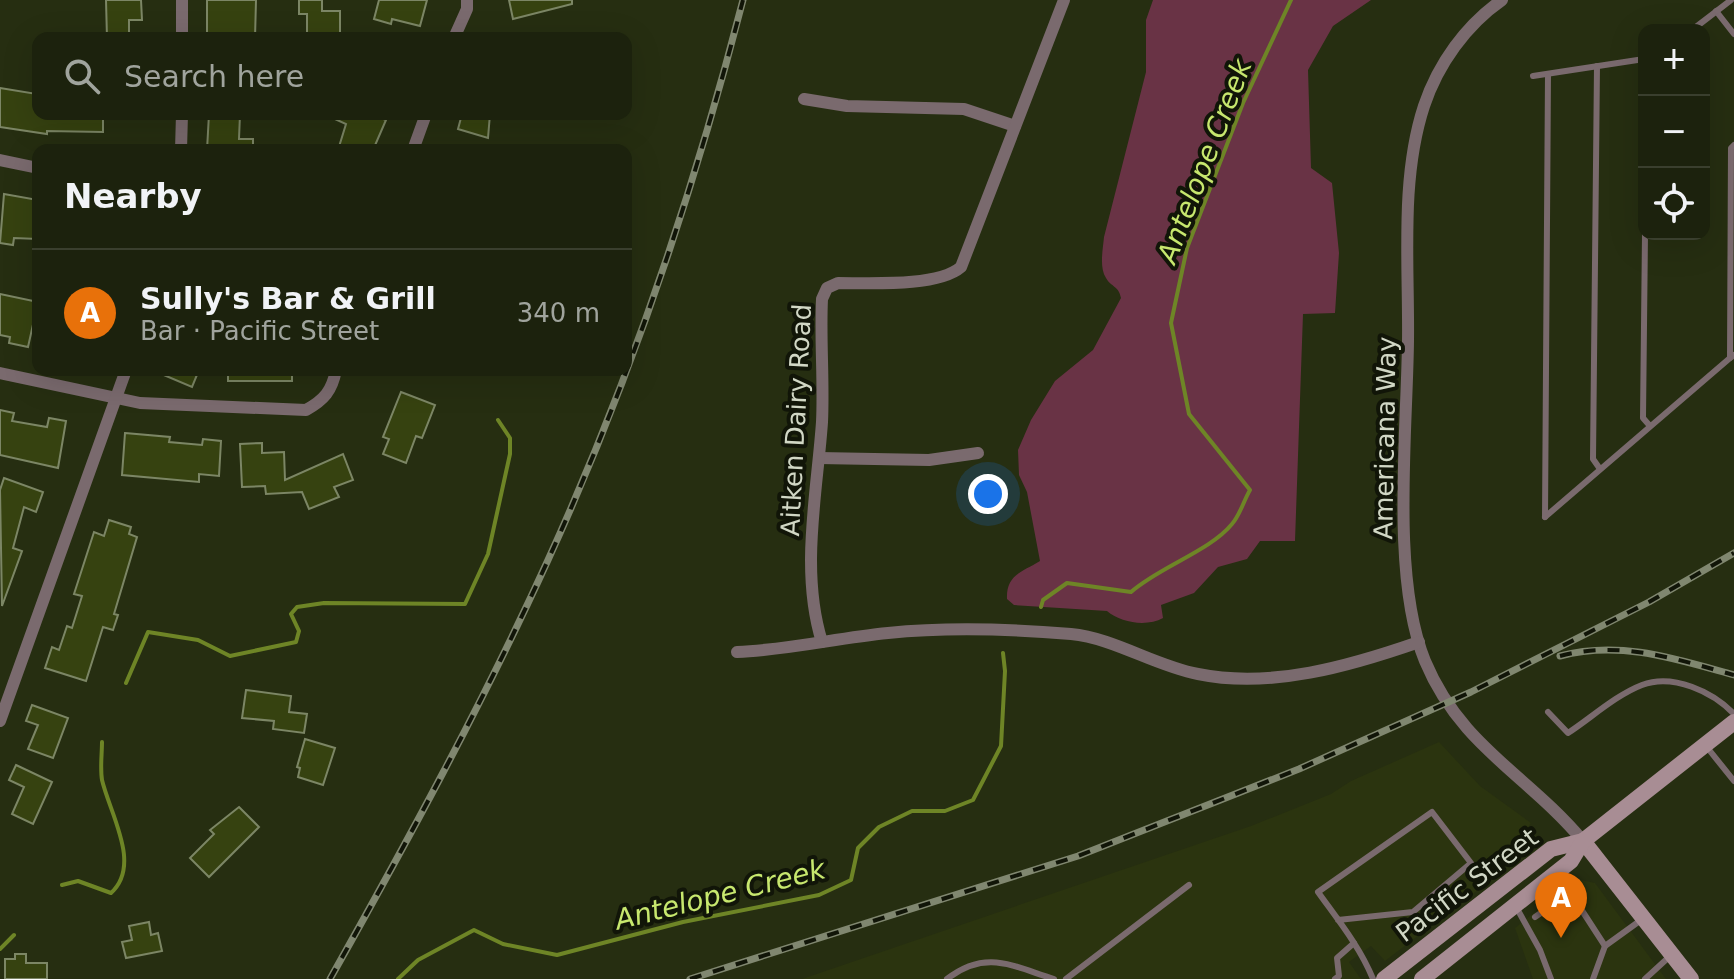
<!DOCTYPE html>
<html lang="en">
<head>
<meta charset="utf-8">
<style>
	body { margin:0; font-family:"DejaVu Sans",sans-serif; background:#292f1b; color:#f1f3f6 }
	.controls { position:absolute; right:24px; top:24px; display:grid; overflow:hidden; border-radius:16px; box-shadow:0 8px 32px #0002 }
	.controls button { width:72px; height:72px; display:grid; place-items:center; padding:0; border:0; border-bottom:2px solid #3a3f2e; background:#1c220d; color:#f1f3f6; font:40px sans-serif }
	.you { position:absolute; left:988px; top:494px; width:28px; height:28px; margin:-20px; border:6px solid #fff; border-radius:50%; background:#1a73e8; box-shadow:0 0 0 12px #1a73e833 }
	.badge { display:grid; place-items:center; width:52px; height:52px; border-radius:50%; background:#f19ab3; color:#fff; font-size:26px; font-weight:700 }
	.pin { position:absolute; translate:-50% -66px; filter:drop-shadow(0 2px 4px #0008) }
	.pin::after { content:''; position:absolute; top:42px; width:28px; height:24px; background:inherit; clip-path:polygon(0 0,100% 0,50% 100%) }
	.list { margin:0; padding:0; list-style:none }
	h2 { display:flex; justify-content:space-between; align-items:center; height:104px; margin:0; padding:0 32px; font-size:34px }
	h2 small { font-size:26px; font-weight:400; color:#a0a49d }
	.list li { display:grid; grid-template-columns:52px 1fr auto; gap:24px; align-items:center; box-sizing:border-box; height:128px; padding:0 32px; border-top:2px solid #3a3f2e }
	.list b { display:block; font-size:30px; white-space:nowrap }
	.list p { margin:0; font-size:26px; white-space:nowrap; color:#a0a49d }
	.list em { font-size:26px; font-style:normal; color:#a0a49d }
	.icon { flex:none; width:44px; height:44px; fill:none; stroke:currentColor; stroke-width:2; stroke-linecap:round; stroke-linejoin:round }
	.map { position:relative; flex:none; width:1734px; height:979px; overflow:hidden }
	.search { position:absolute; background:#1c220d; box-shadow:0 8px 32px #0002; left:32px; top:32px; width:600px; height:88px; display:flex; align-items:center; gap:20px; box-sizing:border-box; padding:0 28px; border-radius:16px; color:#a0a49d; font-size:30px }
	.panel { position:absolute; background:#1c220d; box-shadow:0 8px 32px #0002; left:32px; top:144px; width:600px; height:232px; border-radius:16px }
	.map>svg:first-child { display:block }
	.built { fill:#2b340f }
	.green { fill:#693345 }
	.lines { fill:none; stroke-linecap:round; stroke-linejoin:round }
	.stream { stroke:#6e8526; stroke-width:4 }
	.building { fill:#364210; stroke:#7c8665; stroke-width:2 }
	.lane { stroke:#7a6a6e; stroke-width:6 }
	.street { stroke:#7a6a6e; stroke-width:12 }
	.secondary { stroke:#a88d94; stroke-width:16 }
	.rail-casing { stroke:#808770; stroke-width:7 }
	.rail { stroke:#111508; stroke-width:4; stroke-dasharray:12; stroke-linecap:butt }
	.labels { text-anchor:middle; stroke-width:8; stroke-linejoin:round; paint-order:stroke }
	.street-label { font-size:26px; fill:#d1d7c5; stroke:#111508 }
	.water-label { font-size:28px; font-style:italic; fill:#c7e76e; stroke:#111508 }
</style>
</head>
<body>
<div class="map">
<svg width="1734" height="979" viewBox="0 0 1734 979">
	<rect width="100%" height="100%" fill="#262e11"/>
	<g class="built">
		<path d="M1439,742L1480,786L1531,823L1495,877L1385,961L1371,946L1349,962L1361,979H802L1251,826L1331,794L1351,781Z"/>
		<path d="M1576,879L1595,883L1666,979H1533L1515,928Z"/>
	</g>
	<path class="green" d="M1153,0H1371L1333,26L1308,70L1311,168L1332,183L1339,253L1335,313L1303,314L1295,541H1260L1247,559L1218,567L1194,593L1161,605L1163,618C1147,627 1121,623 1107,611L1014,605L1007,599C1006,575 1022,572 1040,561L1027,492L1019,475L1018,450L1031,420L1055,381L1093,350L1121,298C1119,286 1111,287 1106,278C1099,267 1103,249 1104,237L1146,72V20Z"/>
	<g class="lines">
		<g class="stream">
			<path d="M1041,607L1043,600L1067,583L1131,592C1159,567 1210,551 1232,524C1240,515 1244,500 1250,490L1189,414L1171,323L1187,248L1243,103L1291,0"/>
			<path d="M126,683L148,632L198,640L230,656L296,642L299,631L291,614L297,607L324,603L465,604L488,554L510,454V438L498,420"/>
			<path d="M62,885L78,881L111,893C142,865 110,814 102,780C100,768 102,754 102,742"/>
			<path d="M0,949L14,935"/>
			<path d="M398,979L418,960L474,930L503,944L557,955L683,922L819,895L851,880L858,848L879,827L912,811H945L973,800L1001,746L1005,671L1003,653"/>
		</g>
	</g>
	<g class="building">
		<path d="M106,0H141L142,20H129V38H107Z"/>
		<path d="M207,0H256L255,38H207Z"/>
		<path d="M299,0H322V11H340V37H307V14H299Z"/>
		<path d="M379,0H427L420,26L392,19L391,24L374,19Z"/>
		<path d="M509,0H572V4L513,19Z"/>
		<path d="M0,88L37,94L38,114H103V132L47,131V134L0,127Z"/>
		<path d="M209,114H240L239,139H253V150H207Z"/>
		<path d="M324,114H369L386,120L373,150H338L346,124Z"/>
		<path d="M462,114H490L488,138L458,129Z"/>
		<path d="M4,194L38,200V239L14,238L13,245L0,243Z"/>
		<path d="M0,294L38,302L28,347L9,343L10,337L0,335Z"/>
		<path d="M152,370H199L192,387Z"/>
		<rect x="228" y="370" width="64" height="11"/>
		<path d="M401,392L435,405L422,438L416,436L406,463L383,454L389,439L383,437Z"/>
		<path d="M0,410L14,413L12,421L47,427L49,418L66,421L58,468L0,455Z"/>
		<path d="M125,433L170,437L169,442L202,445L203,439L221,441L219,476L199,474V482L122,475Z"/>
		<path d="M262,443V453L284,452L285,480L343,454L353,480L334,487L339,497L309,509L302,492L266,494L265,486L242,487L240,444Z"/>
		<path d="M4,478L43,492L36,512L24,507L13,548L22,551L2,606L0,490Z"/>
		<path d="M109,520L131,527L129,534L137,537L114,614L118,615L113,630L103,627L86,681L45,668L52,647L59,650L67,626L72,628L82,596L74,594L94,532L104,536Z"/>
		<path d="M246,690L291,696L289,712L307,714L304,733L273,729L274,721L242,718Z"/>
		<path d="M32,705L68,718L53,758L28,749L38,725L26,721Z"/>
		<path d="M305,739L335,748L323,785L298,777L300,768L297,767Z"/>
		<path d="M16,765L52,782L33,824L12,814L24,787L9,780Z"/>
		<path d="M239,807L259,827L209,877L190,858L214,834L210,830Z"/>
		<path d="M149,922L151,935L158,933L162,951L126,958L122,942L132,940L129,926Z"/>
		<path d="M15,954H26V963H47V979H5V959H15Z"/>
	</g>
	<g class="lines">
		<g class="lane">
			<path d="M1716,11L1734,34"/>
			<path d="M1692,30L1731,0"/>
			<path d="M1597,66L1593,459L1600,469"/>
			<path d="M1533,76L1644,59"/>
			<path d="M1734,145L1731,148L1730,358L1734,355"/>
			<path d="M1645,234L1643,418L1650,426"/>
			<path d="M1545,517L1548,74"/>
			<path d="M1545,517L1730,358"/>
			<path d="M1548,712L1568,733C1591,718 1616,695 1642,685C1673,673 1713,692 1734,714"/>
			<path d="M1706,746L1734,781"/>
			<path d="M1557,872L1605,946L1641,920"/>
			<path d="M1515,905L1540,950L1551,979"/>
			<path d="M1535,917L1570,893"/>
			<path d="M1338,920L1413,912L1471,863L1432,812L1318,892C1338,920 1360,947 1373,979"/>
			<path d="M947,979C986,949 1012,966 1054,979"/>
			<path d="M1066,979L1189,885"/>
			<path d="M1335,979L1339,976L1337,958L1354,943"/>
			<path d="M1593,979L1605,946"/>
			<path d="M1645,979L1669,957"/>
		</g>
		<g class="street">
			<path d="M1502,0C1466,25 1438,64 1424,106C1400,179 1409,265 1408,341C1407,432 1391,578 1425,661C1461,747 1527,774 1583,841"/>
			<path d="M182,38V0"/>
			<path d="M454,38L467,9V0"/>
			<path d="M804,99L847,106L964,109L1015,126"/>
			<path d="M181,150L182,114"/>
			<path d="M413,150L426,114"/>
			<path d="M0,160L38,168"/>
			<path d="M0,373L140,403L306,410C324,400 332,391 336,370"/>
			<path d="M819,458L929,460L978,453"/>
			<path d="M822,642C800,571 817,494 822,422C824,381 820,340 822,299L827,288L838,283C870,283 938,287 961,267L1064,0"/>
			<path d="M737,652C788,650 837,638 888,633C947,627 1011,629 1071,634C1114,638 1155,666 1198,674C1271,689 1350,666 1419,642"/>
			<path d="M0,721L126,370"/>
		</g>
		<g class="secondary">
			<path d="M1583,841L1691,979"/>
			<path d="M1384,979L1551,849L1583,841"/>
			<path d="M1422,979L1571,861L1583,841L1734,722"/>
		</g>
		<defs>
			<g id="rail">
				<path d="M1560,656C1620,640 1676,659 1734,675"/>
				<path d="M330,979C407,842 483,703 548,560C630,380 694,191 743,0"/>
				<path d="M690,979L1078,856L1299,769L1471,692L1649,602L1734,553"/>
			</g>
		</defs>
		<use href="#rail" class="rail-casing"/>
		<use href="#rail" class="rail"/>
	</g>
	<g class="labels">
		<g class="street-label">
			<text transform="translate(796 420) rotate(-87)" y="9">Aitken Dairy Road</text>
			<text transform="translate(1385 438) rotate(-89)" y="9">Americana Way</text>
			<text transform="translate(1467 885) rotate(-37)" y="9">Pacific Street</text>
		</g>
		<g class="water-label">
			<text transform="translate(1204 161) rotate(-69)" y="10">Antelope Creek</text>
			<text transform="translate(720 894) rotate(-14)" y="10">Antelope Creek</text>
		</g>
	</g>
</svg>
<div class="controls">
<button>+</button>
<button>−</button>
<button><svg class="icon" aria-label="locate" viewBox="0 0 24 24"><circle cx="12" cy="12" r="6"/><path d="M12 2v4M12 18v4M2 12h4M18 12h4"/></svg></button>
</div>
<div class="you"></div>
<div class="pin badge" style="left:1561px;top:938px;background:#e8710a">A</div>
<div class="search"><svg class="icon" aria-label="search" viewBox="0 0 24 24"><circle cx="10" cy="10" r="6"/><path d="M15 15l6 6"/></svg>Search here</div>
<section class="panel">
<h2>Nearby<small></small></h2>
<ul class="list">
<li><span class="badge" style="background:#e8710a">A</span><div><b>Sully's Bar &amp; Grill</b><p>Bar · Pacific Street</p></div><em>340 m</em></li>
</ul>
</section>
</div>
</body>
</html>
